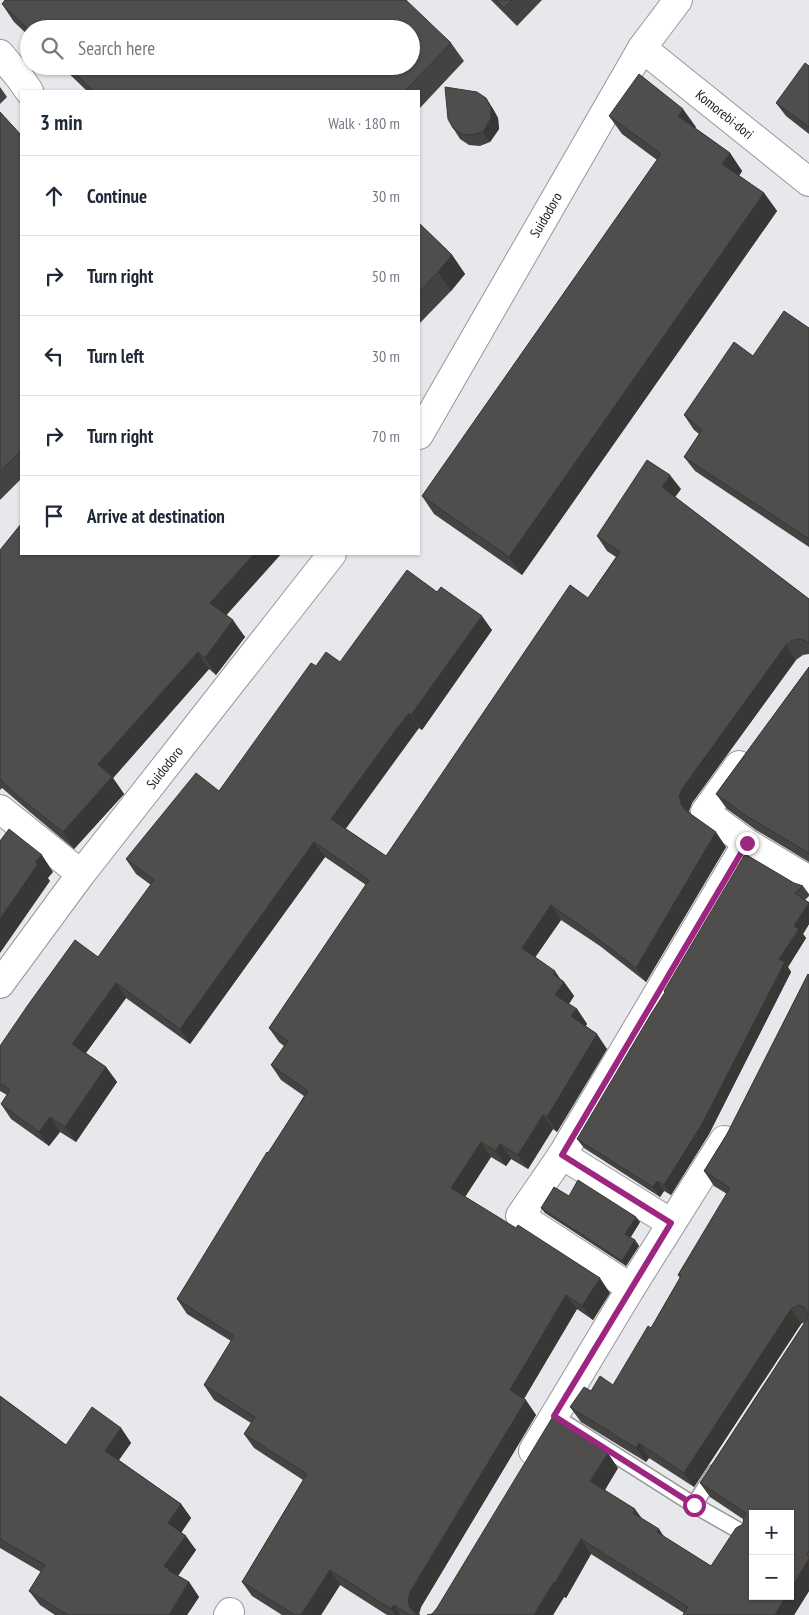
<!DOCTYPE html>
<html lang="en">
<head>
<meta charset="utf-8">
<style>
	body { margin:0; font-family:"PT Sans Narrow",sans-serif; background:#f6f6f7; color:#1f2937 }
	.controls { position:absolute; right:15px; bottom:15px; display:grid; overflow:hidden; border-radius:0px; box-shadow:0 1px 4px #0004 }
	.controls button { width:45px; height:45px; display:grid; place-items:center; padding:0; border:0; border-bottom:1px solid #e0e1e3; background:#fff; color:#1f2937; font:25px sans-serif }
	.stop { position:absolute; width:15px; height:15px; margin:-11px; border:4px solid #9d2680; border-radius:50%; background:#fff }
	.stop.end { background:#9d2680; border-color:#fff; box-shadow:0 1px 5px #0008 }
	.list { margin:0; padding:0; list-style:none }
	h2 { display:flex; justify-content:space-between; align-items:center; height:65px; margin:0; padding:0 20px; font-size:21px }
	h2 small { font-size:16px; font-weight:400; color:#747a83 }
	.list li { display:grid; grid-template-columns:32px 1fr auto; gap:15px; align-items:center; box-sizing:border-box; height:80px; padding:0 20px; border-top:1px solid #e0e1e3 }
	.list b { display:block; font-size:19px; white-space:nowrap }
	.list em { font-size:16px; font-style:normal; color:#747a83 }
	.icon { flex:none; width:28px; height:28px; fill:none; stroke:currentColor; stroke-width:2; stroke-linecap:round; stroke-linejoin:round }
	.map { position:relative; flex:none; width:809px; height:1615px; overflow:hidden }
	.search { position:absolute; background:#fff; box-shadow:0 1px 4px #0004; left:20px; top:20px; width:400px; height:55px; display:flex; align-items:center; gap:12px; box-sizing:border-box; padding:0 18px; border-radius:28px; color:#747a83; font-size:19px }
	.panel { position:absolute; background:#fff; box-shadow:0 1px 4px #0004; left:20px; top:90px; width:400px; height:465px; border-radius:0px }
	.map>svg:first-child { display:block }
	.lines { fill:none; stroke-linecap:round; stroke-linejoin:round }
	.lane-casing { stroke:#959799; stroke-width:18 }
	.street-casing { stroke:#959799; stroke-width:30 }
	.secondary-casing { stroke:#959799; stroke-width:30 }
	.lane { stroke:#fff; stroke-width:15 }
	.street { stroke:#fff; stroke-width:28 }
	.secondary { stroke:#fff; stroke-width:28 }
	.wall { fill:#454341 }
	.shaded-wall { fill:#383735 }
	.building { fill:#504e4c; stroke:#383735 }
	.route { stroke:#9d2680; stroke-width:6 }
	.labels { text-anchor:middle; stroke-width:5; stroke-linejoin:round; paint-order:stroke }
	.street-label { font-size:14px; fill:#191a1b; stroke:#e6e8eb }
</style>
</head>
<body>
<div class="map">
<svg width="809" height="1615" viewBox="0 0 809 1615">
	<rect width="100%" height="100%" fill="#e6e8eb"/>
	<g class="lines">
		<defs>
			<g id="lane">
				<path d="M554,1416L694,1505L745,1534"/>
				<path d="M694,1505L715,1472"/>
			</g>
			<g id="street">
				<path d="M0,54L20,78L29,91"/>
				<path d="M739,765L705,812L747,843L809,880"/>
				<path d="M0,809L81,874"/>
				<path d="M562,1155L671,1223"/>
				<path d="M631,1288L520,1216L562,1155L747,843"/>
				<path d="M533,1451L631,1288L724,1140"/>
				<path d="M228,1615L230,1612"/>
			</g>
			<g id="secondary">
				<path id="s1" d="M642,48L809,182"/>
				<path id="s2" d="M419,435L642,48L678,0"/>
				<path id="s3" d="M0,984L81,874L332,554"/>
			</g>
		</defs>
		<use href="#lane" class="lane-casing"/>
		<use href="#street" class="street-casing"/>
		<use href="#secondary" class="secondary-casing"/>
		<use href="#lane" class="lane"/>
		<use href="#street" class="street"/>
		<use href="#secondary" class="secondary"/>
	</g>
	<g class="wall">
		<path d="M491,0H542L517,26Z"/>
		<path d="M2,4L451,43L464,61L419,109V91H87L61,66H411L29,29V36L14,22Z"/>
		<path d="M809,66V134L786,116L776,103Z"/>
		<path d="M0,87L7,97L0,104Z"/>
		<path d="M486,98L493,109L498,118L499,129L490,142L480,146L469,145L460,139L453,128Z"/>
		<path d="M0,112L21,135V479L0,500Z"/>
		<path d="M609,116L696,127L695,128L730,153L742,171L739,176L764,193L777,211L522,575L434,514L422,496L657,160L622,134Z"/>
		<path d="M419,223L452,255L465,274L451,291L419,324Z"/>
		<path d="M809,328V547L695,471L684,457L699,434L694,430L684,415L753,356Z"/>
		<path d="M681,489L675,497L809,599V654L803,655L796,660L692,803L689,811L690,813L726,847L646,982L600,946L561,920L535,957L564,982L574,996L569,1004L577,1009L587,1024L585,1026L607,1049L557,1132L553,1129L528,1169L511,1159L506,1166L491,1157L465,1197L610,1293L593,1320L577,1309L524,1399L536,1415L421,1607L419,1615H420H387L340,1585L321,1615H282L252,1596L242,1582L303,1480L254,1448L244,1434L251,1423L214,1400L204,1385L231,1341L187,1314L177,1299L304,1096L281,1080L271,1065L284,1046L279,1042L269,1028L366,885L325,857L190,1044L126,998L86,1053L106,1067L117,1082L76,1142L60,1132L49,1146L11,1119L1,1104L7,1095L0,1091V1046L98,957L151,885L136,874L126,859L219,791L316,666L340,662L437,592L492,630L422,730L419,728L408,741L345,828L386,856L588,598L616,557L607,551L597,536Z"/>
		<path d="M0,550L21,554H281L226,615L245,637L216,675L209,669L113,778L124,794L74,849L31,813L2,788L0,790Z"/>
		<path d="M809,667V862L756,830L727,809L716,794Z"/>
		<path d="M794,883L803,886L809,894V896L805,900L809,902V924L803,934L806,938L788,967L791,972L709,1134L671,1195L664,1191L660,1197L584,1148L577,1139Z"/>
		<path d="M808,974L809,1591L794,1615H683L684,1613L591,1554L566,1598L564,1597L553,1615H427L432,1614L618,1468L605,1490L664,1537L711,1566L743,1524V1519L710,1497L700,1483L805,1322L801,1324L694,1487L649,1458L646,1462L581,1422L570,1407L591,1391L613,1385L651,1328L680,1278L678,1275L727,1194L714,1186L704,1171L727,1134Z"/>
		<path d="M569,1196L640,1222L630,1238L635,1240L639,1246L626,1266L545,1213L541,1208Z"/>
		<path d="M0,1396L66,1445L121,1428L131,1443L119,1460L181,1504L191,1518L181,1533L196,1550L178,1576L189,1582L199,1597L187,1615H55L40,1605L29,1591L41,1572L0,1548Z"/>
	</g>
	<g class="shaded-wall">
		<path d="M486,98L493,109L498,118L499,129L490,142L483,132Z"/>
		<path d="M683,109L696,127L690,134L678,116Z"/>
		<path d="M730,153L742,171L735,182L722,164Z"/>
		<path d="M764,193L777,211L522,575L509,557Z"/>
		<path d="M452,255L465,274L451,291L438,272Z"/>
		<path d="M670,475L681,489L672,501L662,487Z"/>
		<path d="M254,554H281L222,620L210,603Z"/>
		<path d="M482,616L492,630L422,730L411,715Z"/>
		<path d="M233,620L245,637L216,675L205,658Z"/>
		<path d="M786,645L796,660L692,803L689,811L691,819L681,804L679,796L682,789Z"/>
		<path d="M198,652L209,669L113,778L124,794L74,849L63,832L98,764Z"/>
		<path d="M409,713L419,728L342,834L331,819Z"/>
		<path d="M716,832L726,847L646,982L636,968Z"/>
		<path d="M314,842L325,857L190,1044L180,1029Z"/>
		<path d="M42,855L53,872L48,878L50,881L0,953V919L35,862Z"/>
		<path d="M809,903V924L803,934L806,938L788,967L791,972L709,1134L671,1195L664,1185L779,959L794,926Z"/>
		<path d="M551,905L561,920L532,962L522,948Z"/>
		<path d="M555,971L563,983L564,982L574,996L565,1009L555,995L553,974Z"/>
		<path d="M116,983L126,998L82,1058L72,1044Z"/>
		<path d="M577,1009L587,1024L582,1031L571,1016Z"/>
		<path d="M597,1034L607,1049L557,1132L547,1117Z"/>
		<path d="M106,1067L117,1082L76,1142L65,1127Z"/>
		<path d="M543,1115L553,1129L528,1169L518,1155Z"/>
		<path d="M50,1117L60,1132L49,1146L39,1132Z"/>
		<path d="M481,1142L491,1157L461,1203L451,1188Z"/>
		<path d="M500,1144L511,1159L506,1166L496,1151Z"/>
		<path d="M657,1181L664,1191L660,1197L653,1187Z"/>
		<path d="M636,1217L640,1222L629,1240L625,1234Z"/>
		<path d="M635,1240L639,1246L626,1266L622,1261Z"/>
		<path d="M600,1278L610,1293L593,1320L582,1306Z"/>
		<path d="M566,1295L577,1309L520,1405L510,1390Z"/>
		<path d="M791,1309L801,1324L694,1487L684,1473Z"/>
		<path d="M526,1400L536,1415L421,1607L418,1615H415L410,1608L408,1601L410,1592Z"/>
		<path d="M121,1428L131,1443L115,1465L105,1451Z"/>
		<path d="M639,1443L649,1458L646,1462L636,1448Z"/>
		<path d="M608,1453L618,1468L601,1496L590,1481Z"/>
		<path d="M181,1504L191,1518L178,1537L168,1523Z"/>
		<path d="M635,1509L646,1524L633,1513Z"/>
		<path d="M659,1529L669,1544L657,1532Z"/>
		<path d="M186,1536L196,1550L176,1578L164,1566Z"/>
		<path d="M581,1539L591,1554L566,1598L555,1583Z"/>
		<path d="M809,1559V1591L794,1615H775L786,1596H790V1590Z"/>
		<path d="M330,1570L340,1585L321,1615H301Z"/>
		<path d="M189,1582L199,1597L187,1615H169Z"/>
		<path d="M554,1582L564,1597L553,1615H534Z"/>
		<path d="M394,1605L400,1615H395L391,1609Z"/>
	</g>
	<g class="building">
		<path d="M5,0H406L451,43L405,91H94L67,66H411V29H29V30L2,4Z"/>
		<path d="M496,0H512L504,8Z"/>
		<path d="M805,63L809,66V127L776,103Z"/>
		<path d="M639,74L683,109L678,116L730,153L722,164L764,193L509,557L422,496L661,154L609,116Z"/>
		<path d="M445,87L477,92L486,98L491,108V118L483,132L472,135L462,134L453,128L448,119Z"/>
		<path d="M0,112L21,135V451L0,471Z"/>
		<path d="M419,223L452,255L438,272L419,292Z"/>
		<path d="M784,311L809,328V539L684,457L702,430L684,415L734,342L753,356Z"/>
		<path d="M647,460L670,475L662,487L809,599V643L801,639L793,640L786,645L682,789L679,796L681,804L685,810L716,832L636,968L589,932L551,905L522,948L555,971L553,974L564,982L555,995L577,1009L571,1016L597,1034L547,1117L543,1115L518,1155L500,1144L496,1151L481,1142L451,1188L516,1228L518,1225L600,1278L582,1306L566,1295L510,1390L526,1400L410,1592L408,1601L410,1608L416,1614L420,1615H410L394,1605L391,1609L330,1570L301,1615H295L242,1582L307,1474L244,1434L255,1417L204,1385L234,1336L177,1299L267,1152L268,1153L308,1091L271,1065L288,1041L269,1028L369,880L314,842L180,1029L116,983L72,1044L106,1067L65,1127L50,1117L39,1132L1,1104L10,1090L0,1083V1046L28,1005L75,940L98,957L154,880L126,859L196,773L219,791L311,663L316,666L326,652L340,662L407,570L437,592L441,587L482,616L411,715L409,713L398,727L331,819L386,856L570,585L588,598L620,552L597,536Z"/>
		<path d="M21,524V554H254L210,603L233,620L205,658L198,652L98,764L112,777L63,832L19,797L0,779V550Z"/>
		<path d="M809,667V854L807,852L745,815L716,794Z"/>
		<path d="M9,829L42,855L35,862L38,864L0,919V841Z"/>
		<path d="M745,854L794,883L803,886L795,893L809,903L794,926L799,929L779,959L785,962L702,1124L664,1185L657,1181L653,1187L577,1139L651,1014L665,992L664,991Z"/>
		<path d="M808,974L809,975V1551L807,1555L809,1556V1559L790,1590V1514H753V1596H786L775,1615H683L688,1607L581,1539L555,1583L554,1582L534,1615H427L432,1614L437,1608L552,1418L608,1453L590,1481L635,1509L633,1513L659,1529L657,1532L711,1566L736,1528L743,1524L744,1517L746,1513L700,1483L807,1319L808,1314L804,1307L799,1305L791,1309L684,1473L639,1443L636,1448L570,1407L584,1387L591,1391L600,1376L613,1385L648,1326L651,1328L681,1276L678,1275L730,1188L704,1171L727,1134Z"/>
		<path d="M578,1180L636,1217L625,1234L635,1240L622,1261L541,1208L554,1187L569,1196Z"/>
		<path d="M0,1396L66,1445L92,1407L121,1428L105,1451L181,1504L168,1523L186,1536L164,1566L169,1569L168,1570L189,1582L169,1615H68L29,1591L45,1565L0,1539Z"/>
	</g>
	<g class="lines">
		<path class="route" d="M694,1505L554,1416L671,1223L562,1155L747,843"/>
	</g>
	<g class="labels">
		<g class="street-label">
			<text dy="5" stroke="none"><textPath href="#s1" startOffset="106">Komorebi-dori</textPath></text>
			<text dy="5" stroke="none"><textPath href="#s2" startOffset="254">Suidodoro</textPath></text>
			<text dy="5" stroke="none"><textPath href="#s3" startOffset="272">Suidodoro</textPath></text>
		</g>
	</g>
</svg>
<div class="controls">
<button>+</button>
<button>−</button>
</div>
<div class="stop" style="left:694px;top:1505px"></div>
<div class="stop end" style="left:747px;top:843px"></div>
<div class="search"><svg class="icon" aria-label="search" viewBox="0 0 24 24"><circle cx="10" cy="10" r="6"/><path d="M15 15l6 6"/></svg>Search here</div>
<section class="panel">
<h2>3 min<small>Walk · 180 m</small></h2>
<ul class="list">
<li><svg class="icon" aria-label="ahead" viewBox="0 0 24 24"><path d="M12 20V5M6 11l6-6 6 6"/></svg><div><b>Continue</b></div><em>30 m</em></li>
<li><svg class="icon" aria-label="right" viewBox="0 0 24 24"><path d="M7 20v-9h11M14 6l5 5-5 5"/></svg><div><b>Turn right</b></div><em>50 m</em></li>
<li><svg class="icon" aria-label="left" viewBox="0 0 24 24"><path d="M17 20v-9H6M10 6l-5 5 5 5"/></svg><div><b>Turn left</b></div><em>30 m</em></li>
<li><svg class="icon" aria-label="right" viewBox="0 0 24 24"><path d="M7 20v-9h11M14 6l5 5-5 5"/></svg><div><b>Turn right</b></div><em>70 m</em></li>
<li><svg class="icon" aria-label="arrive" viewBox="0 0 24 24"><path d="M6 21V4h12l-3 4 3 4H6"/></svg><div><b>Arrive at destination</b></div></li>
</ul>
</section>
</div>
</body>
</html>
